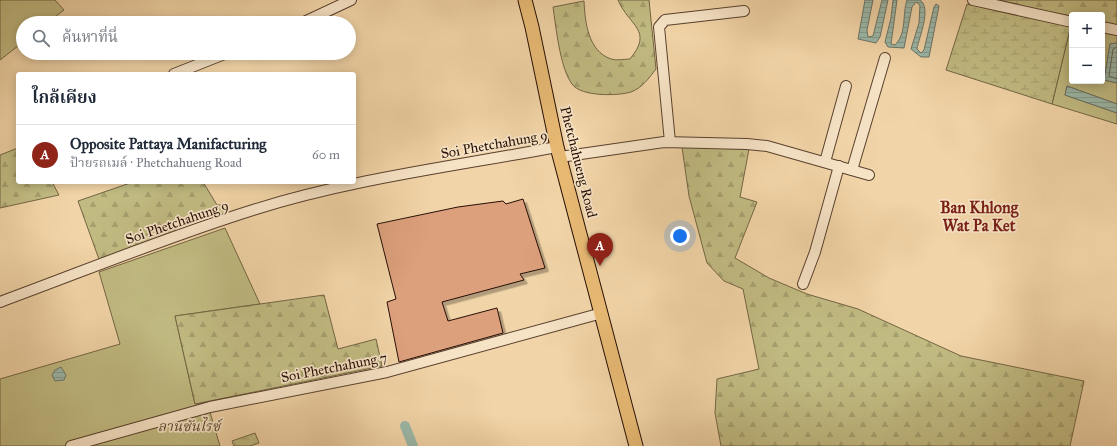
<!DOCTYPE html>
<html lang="th">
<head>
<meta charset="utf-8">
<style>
	body { margin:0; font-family:"IM FELL Great Primer","Noto Serif Thai",serif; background:#f6f6f7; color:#1f2937 }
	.controls { position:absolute; right:12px; top:12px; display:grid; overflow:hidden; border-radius:4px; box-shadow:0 2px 10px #0003 }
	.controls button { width:36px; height:36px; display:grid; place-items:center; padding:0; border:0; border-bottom:1px solid #e0e1e3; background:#fff; color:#1f2937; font:20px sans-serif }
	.you { position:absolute; left:680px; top:236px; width:14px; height:14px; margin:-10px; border:3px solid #fff; border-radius:50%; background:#1a73e8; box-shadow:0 0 0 6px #1a73e833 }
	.badge { display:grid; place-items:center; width:26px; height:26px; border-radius:50%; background:#8f2418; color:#fff; font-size:13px; font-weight:700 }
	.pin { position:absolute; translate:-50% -33px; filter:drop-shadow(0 1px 2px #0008) }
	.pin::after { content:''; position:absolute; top:21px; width:14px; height:12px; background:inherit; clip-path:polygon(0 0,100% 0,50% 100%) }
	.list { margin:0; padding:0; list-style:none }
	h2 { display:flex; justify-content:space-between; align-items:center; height:52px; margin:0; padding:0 16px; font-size:17px }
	h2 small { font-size:13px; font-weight:400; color:#747a83 }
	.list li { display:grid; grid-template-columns:26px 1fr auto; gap:12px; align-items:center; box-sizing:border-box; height:60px; padding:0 16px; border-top:1px solid #e0e1e3 }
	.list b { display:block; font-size:15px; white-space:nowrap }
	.list p { margin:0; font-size:13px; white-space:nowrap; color:#747a83 }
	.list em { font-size:13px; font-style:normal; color:#747a83 }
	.icon { flex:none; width:22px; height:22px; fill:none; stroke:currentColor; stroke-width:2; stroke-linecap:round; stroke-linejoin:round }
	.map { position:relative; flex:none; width:1117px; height:446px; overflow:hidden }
	.search { position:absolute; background:#fff; box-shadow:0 2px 10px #0003; left:16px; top:16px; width:340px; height:44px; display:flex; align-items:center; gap:10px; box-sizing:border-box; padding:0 14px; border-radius:22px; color:#747a83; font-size:15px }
	.panel { position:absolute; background:#fff; box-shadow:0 2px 10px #0003; left:16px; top:72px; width:340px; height:112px; border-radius:4px }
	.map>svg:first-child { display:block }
	.green { fill:#c1bb82; stroke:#746544 }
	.forest { fill:url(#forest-firs); stroke:#746544 }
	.wetland { fill:url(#wetland-marsh); stroke:#746544 }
	.water { fill:url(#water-rules); stroke:#6c7467 }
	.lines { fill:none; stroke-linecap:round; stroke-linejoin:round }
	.shore { stroke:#606457; stroke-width:1 }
	.canal { stroke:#9bb8a9; stroke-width:10 }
	.building { fill:#dda07d; stroke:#260f05; filter:url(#shadow) }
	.minor-casing { stroke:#59402e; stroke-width:12 }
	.major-casing { stroke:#260f05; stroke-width:15 }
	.minor { stroke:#f6e3c6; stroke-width:10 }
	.major { stroke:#e8ba74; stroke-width:13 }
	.labels { text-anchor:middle; stroke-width:3.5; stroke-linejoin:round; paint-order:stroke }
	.street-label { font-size:14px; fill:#260f05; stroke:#f6e3c6 }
	.park-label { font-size:14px; font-style:italic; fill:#5c4b31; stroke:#f6e3c6 }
	.quarter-label { font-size:16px; font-weight:bold; fill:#7a1f14; stroke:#f6e3c6 }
</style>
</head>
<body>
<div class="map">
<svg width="1117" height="446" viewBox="0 0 1117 446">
	<defs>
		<pattern id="forest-firs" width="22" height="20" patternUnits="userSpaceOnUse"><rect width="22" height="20" fill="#c1bb82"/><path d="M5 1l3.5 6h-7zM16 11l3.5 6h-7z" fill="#a6a06f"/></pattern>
		<pattern id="wetland-marsh" width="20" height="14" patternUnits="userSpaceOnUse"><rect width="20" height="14" fill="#c1bb82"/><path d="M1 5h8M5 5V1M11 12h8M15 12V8" fill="none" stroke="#a6a06f"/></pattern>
		<pattern id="water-rules" width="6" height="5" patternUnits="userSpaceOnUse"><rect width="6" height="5" fill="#9bb8a9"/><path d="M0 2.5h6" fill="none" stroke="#859d90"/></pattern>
		<filter id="shadow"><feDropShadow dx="3.5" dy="3.5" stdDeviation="0" flood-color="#0004"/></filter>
	</defs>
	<rect width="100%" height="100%" fill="#f1d4a7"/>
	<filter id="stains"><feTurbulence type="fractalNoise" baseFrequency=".005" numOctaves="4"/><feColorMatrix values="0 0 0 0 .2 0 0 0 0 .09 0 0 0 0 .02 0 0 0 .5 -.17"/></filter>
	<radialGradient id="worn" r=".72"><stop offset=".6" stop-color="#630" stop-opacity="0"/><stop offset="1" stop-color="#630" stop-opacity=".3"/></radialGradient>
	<g class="green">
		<path d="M0,0H55L64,10L47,23H23V42L0,60Z"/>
		<path d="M1071,25L1072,81H1102V31L1117,34V43L1110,44L1104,80L1117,83V104L1067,86L1065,95L1117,113V124L1052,104Z"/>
		<path d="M225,228L260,304L175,316L195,404L207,402L220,446H0V379L120,344L99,272Z"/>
	</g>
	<g class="forest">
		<path d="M618,0H649L656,69C649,78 642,88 631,92C618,96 581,97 572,84C560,68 556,27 553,7L584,1C585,22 588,51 611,59C616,61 624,59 630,59C654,30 629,26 618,0Z"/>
		<path d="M999,0H1117V26L1102,23V15H1072V16L999,2Z"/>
		<path d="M682,147L749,149L740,197L757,202L735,258L769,278L807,294L858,309L961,356L1084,381L1070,446H721L715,413L717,379L759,369L743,289L724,281L707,263L689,196Z"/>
		<path d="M18,148V182H52L59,195L0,208V155Z"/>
		<path d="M133,182H203L217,205H224L230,215L211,221L206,212L172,222L176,232L100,262L78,201Z"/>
		<path d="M324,295L338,349L376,339L382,366L195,404L175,316Z"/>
	</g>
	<g class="wetland">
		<path d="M967,4L1071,25L1052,104L946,70Z"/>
		<path d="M255,433L259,443L250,446H234L232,441Z"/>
	</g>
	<g class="water">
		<path d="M865,0H873L867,30L868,37L873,36L882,0H888L880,37L876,43L858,39Z"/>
		<path d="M893,0H897L891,44L895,45C907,33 902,15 907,0H920C932,8 919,37 917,49L921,53L924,50L934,7L936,4L939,6L929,57H921L911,49L919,23L920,5L916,2L912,7L904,48L888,47L885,42L891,18Z"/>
		<path d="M1117,43V83L1104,80L1110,44Z"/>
		<path d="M1067,86L1117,104V113L1065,95Z"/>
		<path d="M61,367L66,375L64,380L55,381L52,375L55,370Z"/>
	</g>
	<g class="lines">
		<path class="shore" d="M1117,47L1113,49L1109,76L1117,79"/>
		<path class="canal" d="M405,426L413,446"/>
	</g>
	<path class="building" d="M523,199L545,268L520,274L524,280L442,302L448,321L497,308L503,333L399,362L387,302L396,299L377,224L458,207L503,201L506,204Z"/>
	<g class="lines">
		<defs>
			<g id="minor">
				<path d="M973,0L1072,22"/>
				<path d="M302,23L351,0"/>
				<path d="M1102,27L1117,30"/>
				<path d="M174,74L227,53"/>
				<path d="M670,142L659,27L665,20L744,11"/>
				<path d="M560,157L664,142L747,144L767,146L869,175"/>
				<path d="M825,162L846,86"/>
				<path d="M852,170L885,58"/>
				<path d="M803,284L815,252L839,166"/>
				<path d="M0,302C84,271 167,237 253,210C351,179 456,166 557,147"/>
				<path d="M71,446L210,407L387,372L602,313"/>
			</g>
			<path id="major" d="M525,0L532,27L557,147L636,446"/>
		</defs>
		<use href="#minor" class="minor-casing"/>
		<use href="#major" class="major-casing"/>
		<use href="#minor" class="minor"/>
		<use href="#major" class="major"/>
	</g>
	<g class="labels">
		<g class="street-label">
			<text transform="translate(494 144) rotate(-10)" y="5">Soi Phetchahung 9</text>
			<text transform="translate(579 162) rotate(76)" y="5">Phetchahueng Road</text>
			<text transform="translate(177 222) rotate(-19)" y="5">Soi Phetchahung 9</text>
			<text transform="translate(334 367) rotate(-11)" y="5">Soi Phetchahung 7</text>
		</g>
		<g class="park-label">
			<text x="189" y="431">ลานซันไรซ์</text>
		</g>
		<g class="quarter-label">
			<text x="979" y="213">Ban Khlong<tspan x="979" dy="18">Wat Pa Ket</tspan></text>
		</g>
	</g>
	<rect width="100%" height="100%" filter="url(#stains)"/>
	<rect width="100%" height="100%" fill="url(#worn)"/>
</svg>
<div class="controls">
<button>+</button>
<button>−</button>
</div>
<div class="you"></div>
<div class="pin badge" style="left:600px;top:266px">A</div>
<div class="search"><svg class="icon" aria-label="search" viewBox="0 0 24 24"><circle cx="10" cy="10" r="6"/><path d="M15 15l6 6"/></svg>ค้นหาที่นี่</div>
<section class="panel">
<h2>ใกล้เคียง<small></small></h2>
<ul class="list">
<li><span class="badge">A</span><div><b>Opposite Pattaya Manifacturing</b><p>ป้ายรถเมล์ · Phetchahueng Road</p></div><em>60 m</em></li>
</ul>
</section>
</div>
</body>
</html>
